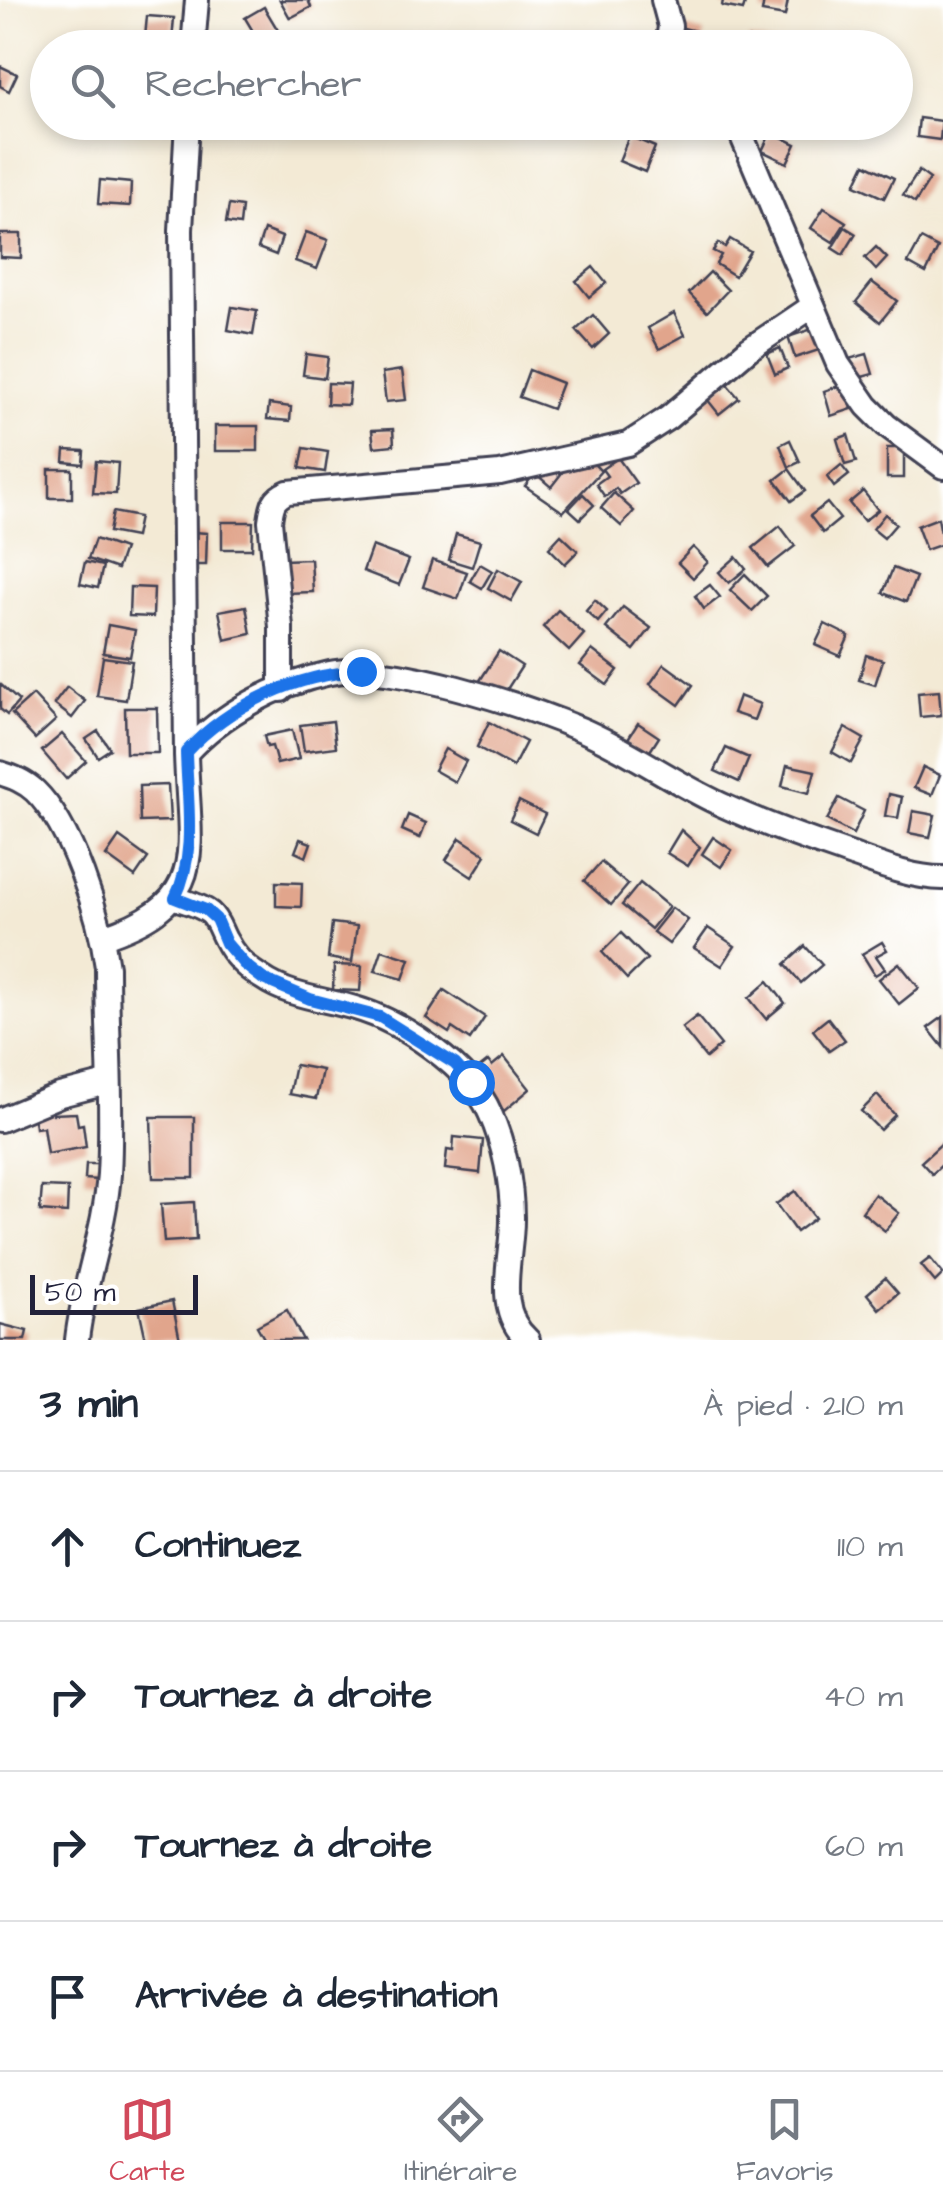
<!DOCTYPE html>
<html lang="fr">
<head>
<meta charset="utf-8">
<style>
	body { margin:0; font-family:"Architects Daughter",sans-serif; background:#f2f2f3; color:#1f2937 }
	.scale { position:absolute; left:30px; bottom:25px; width:168px; box-sizing:border-box; padding-left:10px; border:5px solid #22223b; border-top:0; font-size:28px; line-height:35px; white-space:nowrap; color:#22223b; -webkit-text-stroke:8px #fff; paint-order:stroke }
	.stop { position:absolute; width:30px; height:30px; margin:-22px; border:8px solid #1a73e8; border-radius:50%; background:#fff }
	.stop.end { background:#1a73e8; border-color:#fff; box-shadow:0 2px 10px #0008 }
	.list { margin:0; padding:0; list-style:none }
	h2 { display:flex; justify-content:space-between; align-items:center; height:130px; margin:0; padding:0 40px; font-size:42px }
	h2 small { font-size:32px; font-weight:400; color:#747a83 }
	.list li { display:grid; grid-template-columns:65px 1fr auto; gap:30px; align-items:center; box-sizing:border-box; height:150px; padding:0 40px; border-top:2px solid #e0e1e3 }
	.list b { display:block; font-size:38px; white-space:nowrap }
	.list em { font-size:32px; font-style:normal; color:#747a83 }
	.icon { flex:none; width:55px; height:55px; fill:none; stroke:currentColor; stroke-width:2; stroke-linecap:round; stroke-linejoin:round }
	.map { position:relative; flex:none; width:943px; height:1340px; overflow:hidden }
	.search { position:absolute; background:#fff; box-shadow:0 5px 15px #0003; left:30px; right:30px; top:30px; height:110px; display:flex; align-items:center; gap:25px; box-sizing:border-box; padding:0 35px; border-radius:55px; color:#747a83; font-size:38px }
	.sheet { height:730px; background:#fff }
	nav { display:flex; justify-content:space-around; align-items:center; box-sizing:border-box; height:140px; border-top:2px solid #e0e1e3; background:#fff; font-size:28px; color:#747a83 }
	nav a { display:grid; justify-items:center; gap:5px }
	nav .on { color:#d1495b }
	.map>svg:first-child { display:block }
	.building { fill:#e1a58c }
	.lines { fill:none; stroke-linecap:round; stroke-linejoin:round }
	.minor-casing { stroke:#414052; stroke-width:28 }
	.minor { stroke:#fff; stroke-width:22 }
	.route { stroke:#1a73e8; stroke-width:12 }
</style>
</head>
<body>
<div class="map">
<svg width="943" height="1340" viewBox="0 0 943 1340">
	<rect width="100%" height="100%" fill="#fff"/>
	<filter id="ink" filterUnits="userSpaceOnUse"><feTurbulence type="fractalNoise" baseFrequency=".01" numOctaves="2"/><feDisplacementMap in="SourceGraphic" scale="20" xChannelSelector="R" yChannelSelector="G"/><feConvolveMatrix kernelMatrix="1 2 1 2 8 2 1 2 1" color-interpolation-filters="sRGB"/></filter>
	<filter id="wash" filterUnits="userSpaceOnUse"><feTurbulence type="fractalNoise" baseFrequency=".0048" numOctaves="4" result="noise"/><feDisplacementMap in="SourceGraphic" scale="40" xChannelSelector="R" yChannelSelector="G"/><feGaussianBlur stdDeviation="2.25" result="paint"/><feColorMatrix in="noise" values="0 0 0 0 0 0 0 0 0 0 0 0 0 0 0 0 0 1.4 0 .05"/><feComposite in="paint" operator="in"/></filter>
	<g filter="url(#wash)">
		<rect width="100%" height="100%" fill="#f3ead5"/>
		<g id="blocks">
			<g class="building">
				<path d="M280,0H308L311,7L290,18Z"/>
				<path d="M723,0H746L743,10L722,6Z"/>
				<path d="M764,0H788L785,16L762,12Z"/>
				<path d="M264,7L279,32L260,43L245,18Z"/>
				<path d="M147,16L174,18L172,41L145,38Z"/>
				<path d="M679,27L704,33L701,48H674Z"/>
				<path d="M749,38L782,46V48H747Z"/>
				<path d="M0,66L17,74L9,91L0,86Z"/>
				<path d="M919,118L942,121L940,140L917,137Z"/>
				<path d="M771,132L796,144L787,163L762,151Z"/>
				<path d="M629,136L655,147L645,172L619,161Z"/>
				<path d="M865,164L894,178L884,198L855,185Z"/>
				<path d="M919,171L930,179L915,203L903,195Z"/>
				<path d="M100,180L131,183L130,206L98,204Z"/>
				<path d="M229,205L242,207L240,225L226,223Z"/>
				<path d="M824,208L846,222L833,242L811,228Z"/>
				<path d="M845,227L856,234L843,255L832,248Z"/>
				<path d="M264,230L282,237L276,255L258,248Z"/>
				<path d="M306,232L328,240L317,269L295,261Z"/>
				<path d="M0,234H21V258L0,257Z"/>
				<path d="M730,239L750,251L735,276L716,264L721,255L713,251L718,243L725,247Z"/>
				<path d="M921,239L938,248L926,273L908,263Z"/>
				<path d="M876,247L887,258L876,270L865,258Z"/>
				<path d="M593,267L606,283L589,297L576,281Z"/>
				<path d="M710,272L728,290L707,312L689,293Z"/>
				<path d="M872,282L897,301L880,322L856,302Z"/>
				<path d="M232,307L257,311L253,335L228,330Z"/>
				<path d="M674,313L685,335L659,349L648,328Z"/>
				<path d="M593,315L609,334L593,349L576,330Z"/>
				<path d="M815,328L822,349L795,358L788,337Z"/>
				<path d="M780,348L788,368L775,374L767,354Z"/>
				<path d="M306,354L328,357L325,378L303,375Z"/>
				<path d="M867,354L873,374L851,380L845,360Z"/>
				<path d="M402,370L406,400L386,402L382,373Z"/>
				<path d="M529,370L562,383L552,409L519,397Z"/>
				<path d="M328,383L350,384L348,405L327,404Z"/>
				<path d="M726,383L739,398L719,414L707,399Z"/>
				<path d="M844,384L852,409L831,416L824,391Z"/>
				<path d="M269,404L291,407L290,421L267,419Z"/>
				<rect x="215" y="426" width="43" height="25"/>
				<path d="M393,429L394,445L374,447L372,430Z"/>
				<path d="M848,435L856,462L845,465L837,439Z"/>
				<path d="M790,440L800,462L789,467L780,445Z"/>
				<path d="M304,448L328,452L325,472L300,468Z"/>
				<rect x="887" y="448" width="17" height="30"/>
				<path d="M65,450L84,451L83,464L64,462Z"/>
				<path d="M618,458L636,483L620,494L616,488L605,497L596,484L607,476L602,469Z"/>
				<path d="M96,461L118,463L116,494L93,493Z"/>
				<path d="M592,462L601,471L563,512L525,486L535,473L551,487L568,465Z"/>
				<path d="M841,465L849,475L834,487L827,477Z"/>
				<rect x="49" y="469" width="23" height="29"/>
				<path d="M789,469L805,491L791,501L775,480Z"/>
				<path d="M863,491L878,510L864,521L849,503Z"/>
				<path d="M614,493L634,511L621,526L601,508Z"/>
				<path d="M583,494L594,505L580,519L569,509Z"/>
				<path d="M827,503L840,519L823,533L810,516Z"/>
				<path d="M113,512L139,517L135,537L109,532Z"/>
				<path d="M885,514L896,524L884,538L873,529Z"/>
				<path d="M938,518L943,544L926,550L917,526Z"/>
				<path d="M222,522H253L252,549H222Z"/>
				<path d="M780,526L795,546L768,567L753,548Z"/>
				<path d="M193,532L207,533L206,565H193Z"/>
				<path d="M456,534L480,541L472,567L449,560Z"/>
				<path d="M561,535L578,551L565,564L549,548Z"/>
				<path d="M95,539L124,549L117,569L88,559Z"/>
				<path d="M372,546L409,560L399,585L363,571Z"/>
				<path d="M693,547L708,562L693,578L678,563Z"/>
				<path d="M736,557L746,569L729,583L719,572Z"/>
				<path d="M311,559L313,592L285,593L283,560Z"/>
				<path d="M432,560L467,572L458,599L423,587Z"/>
				<path d="M85,562L103,566L98,588L80,584Z"/>
				<path d="M480,564L492,571L482,588L470,581Z"/>
				<path d="M893,568L916,577L906,602L883,593Z"/>
				<path d="M498,569L522,582L511,601L488,588Z"/>
				<path d="M745,574L767,596L752,611L730,590Z"/>
				<path d="M710,585L720,597L704,609L695,596Z"/>
				<path d="M130,587L154,588L153,617L129,616Z"/>
				<path d="M595,600L607,611L598,622L586,611Z"/>
				<path d="M246,606L251,634L225,640L219,611Z"/>
				<path d="M623,607L651,628L634,650L606,628Z"/>
				<path d="M558,610L584,634L569,651L543,627Z"/>
				<path d="M825,624L849,636L840,656L815,645Z"/>
				<path d="M108,625L135,630L130,657L103,653Z"/>
				<path d="M592,650L618,670L607,685L580,665Z"/>
				<path d="M499,651L522,666L502,697L479,682Z"/>
				<path d="M866,655L883,660L875,685L859,680Z"/>
				<path d="M103,657L132,661L126,700L97,696Z"/>
				<path d="M664,664L693,685L679,705L650,684Z"/>
				<path d="M0,684L19,701L7,715L0,709Z"/>
				<path d="M67,687L85,701L72,718L54,704Z"/>
				<path d="M939,691L941,715L920,717L918,693Z"/>
				<path d="M33,695L56,720L35,739L12,714Z"/>
				<path d="M739,696L760,704L754,720L733,713Z"/>
				<path d="M125,708H157L158,753H126Z"/>
				<path d="M333,721L336,747L304,751L300,725Z"/>
				<path d="M489,722L526,742L513,767L477,747Z"/>
				<path d="M638,723L659,737L645,759L624,745Z"/>
				<path d="M845,728L864,739L851,763L832,752Z"/>
				<path d="M292,730L299,759L277,764L272,746L267,747L264,736Z"/>
				<path d="M98,731L110,749L98,757L86,739Z"/>
				<path d="M62,734L86,761L66,779L42,751Z"/>
				<path d="M726,748L749,758L739,782L715,771Z"/>
				<path d="M445,749L466,761L455,782L434,770Z"/>
				<path d="M787,765L815,771L809,793L782,786Z"/>
				<path d="M923,767L940,775L932,795L914,788Z"/>
				<path d="M168,785L170,821L140,822L139,786Z"/>
				<path d="M889,794L902,797L898,818L885,816Z"/>
				<path d="M839,798L864,811L853,834L827,820Z"/>
				<path d="M519,801L545,814L536,833L510,820Z"/>
				<path d="M913,811L935,815L930,837L909,833Z"/>
				<path d="M408,815L426,823L420,838L402,830Z"/>
				<path d="M681,830L700,847L688,866L667,853Z"/>
				<path d="M119,837L148,858L135,877L106,856Z"/>
				<path d="M713,837L732,850L721,867L702,854Z"/>
				<path d="M460,838L486,855L472,877L446,860Z"/>
				<path d="M300,839L311,843L306,857L295,852Z"/>
				<path d="M601,862L628,885L611,905L584,881Z"/>
				<path d="M276,882L302,883L301,907L276,906Z"/>
				<path d="M640,883L669,907L651,929L622,905Z"/>
				<path d="M672,908L688,920L669,944L653,932Z"/>
				<path d="M332,923L357,926L352,962L328,958Z"/>
				<path d="M708,928L735,946L722,966L694,948Z"/>
				<path d="M621,933L647,959L627,979L602,952Z"/>
				<path d="M882,942L887,950L876,956L885,969L875,975L862,954Z"/>
				<path d="M805,946L822,965L801,983L785,964Z"/>
				<path d="M382,950L410,959L403,979L375,971Z"/>
				<path d="M899,963L919,988L899,1004L879,979Z"/>
				<path d="M334,965L362,966L360,991L333,990Z"/>
				<path d="M768,981L785,1003L766,1019L749,998Z"/>
				<path d="M444,990L485,1017L470,1040L452,1028L449,1033L426,1018Z"/>
				<path d="M697,1016L721,1045L706,1058L682,1028Z"/>
				<path d="M943,1017V1047L928,1028Z"/>
				<path d="M828,1018L845,1040L829,1051L813,1030Z"/>
				<path d="M504,1056L530,1089L504,1111L473,1073L488,1061L492,1066Z"/>
				<path d="M295,1065L322,1070L316,1099L289,1094Z"/>
				<path d="M877,1095L895,1115L880,1130L861,1111Z"/>
				<path d="M52,1107L53,1114L76,1113L78,1125L83,1124L86,1147L47,1154L43,1127L35,1128L33,1110Z"/>
				<path d="M151,1117H194V1178H153Z"/>
				<path d="M454,1137L483,1140L480,1173L445,1169L447,1150L453,1151Z"/>
				<path d="M943,1142V1164L932,1174L921,1162Z"/>
				<path d="M86,1164H99L98,1180L85,1179Z"/>
				<path d="M42,1187L68,1188L67,1213L40,1211Z"/>
				<path d="M795,1191L815,1218L796,1232L776,1204Z"/>
				<path d="M875,1194L899,1213L885,1231L862,1212Z"/>
				<path d="M194,1202L196,1240L164,1242L161,1204Z"/>
				<path d="M930,1258L943,1274L935,1282L921,1265Z"/>
				<path d="M885,1278L898,1293L879,1309L867,1294Z"/>
				<path d="M172,1301L180,1340H146L139,1308Z"/>
				<path d="M287,1310L303,1340H265L257,1326Z"/>
				<path d="M0,1324L27,1331L25,1340H0Z"/>
			</g>
		</g>
	</g>
	<g filter="url(#ink)">
		<use href="#blocks" fill-opacity="0" stroke="#414052" stroke-width="2.5"/>
		<g class="lines">
			<defs>
				<g id="minor">
					<path d="M663,0L670,26L667,48"/>
					<path d="M193,48L197,0"/>
					<path d="M736,122L838,364L867,406L886,425L943,467"/>
					<path d="M281,690V627L270,521C272,506 273,498 288,492L500,473L628,444L668,418L749,349L813,306"/>
					<path d="M186,753L181,230L187,122"/>
					<path d="M0,773C13,777 24,781 35,791C72,827 100,916 107,967C107,1036 113,1106 109,1174C105,1230 83,1284 77,1340"/>
					<path d="M175,898C186,902 200,905 210,913C218,920 220,930 225,939C233,955 246,968 261,977C290,997 323,999 355,1008C401,1021 471,1068 490,1113C504,1144 512,1183 512,1217C513,1259 492,1308 528,1340"/>
					<path d="M103,937C213,901 188,849 186,753C222,713 277,684 330,673C387,660 525,706 580,729C628,749 672,782 720,804C759,822 800,837 841,851C873,862 909,878 943,878"/>
					<path d="M0,1120L60,1095L107,1083"/>
				</g>
			</defs>
			<use href="#minor" class="minor-casing"/>
			<use href="#minor" class="minor"/>
		</g>
	</g>
	<g class="lines" filter="url(#ink)">
		<path class="route" d="M361,671C297,674 229,705 186,752C187,801 197,854 175,898L206,910L216,919L226,943L244,964L263,979L310,999L380,1017L455,1064L471,1082"/>
	</g>
</svg>
<div class="scale">50 m</div>
<div class="stop" style="left:471px;top:1082px"></div>
<div class="stop end" style="left:361px;top:671px"></div>
<div class="search"><svg class="icon" aria-label="search" viewBox="0 0 24 24"><circle cx="10" cy="10" r="6"/><path d="M15 15l6 6"/></svg>Rechercher</div>
</div>
<section class="sheet">
<h2>3 min<small>À pied · 210 m</small></h2>
<ul class="list">
<li><svg class="icon" aria-label="ahead" viewBox="0 0 24 24"><path d="M12 20V5M6 11l6-6 6 6"/></svg><div><b>Continuez</b></div><em>110 m</em></li>
<li><svg class="icon" aria-label="right" viewBox="0 0 24 24"><path d="M7 20v-9h11M14 6l5 5-5 5"/></svg><div><b>Tournez à droite</b></div><em>40 m</em></li>
<li><svg class="icon" aria-label="right" viewBox="0 0 24 24"><path d="M7 20v-9h11M14 6l5 5-5 5"/></svg><div><b>Tournez à droite</b></div><em>60 m</em></li>
<li><svg class="icon" aria-label="arrive" viewBox="0 0 24 24"><path d="M6 21V4h12l-3 4 3 4H6"/></svg><div><b>Arrivée à destination</b></div></li>
</ul>
</section>
<nav>
<a class="on"><svg class="icon" aria-label="map" viewBox="0 0 24 24"><path d="M3 6l6-2 6 2 6-2v14l-6 2-6-2-6 2zM9 4v14M15 6v14"/></svg>Carte</a>
<a><svg class="icon" aria-label="directions" viewBox="0 0 24 24"><path d="M12 3l9 9-9 9-9-9zM9 14v-3h6M13 9l2 2-2 2"/></svg>Itinéraire</a>
<a><svg class="icon" aria-label="saved" viewBox="0 0 24 24"><path d="M7 4h10v16l-5-4-5 4z"/></svg>Favoris</a>
</nav>
</body>
</html>
